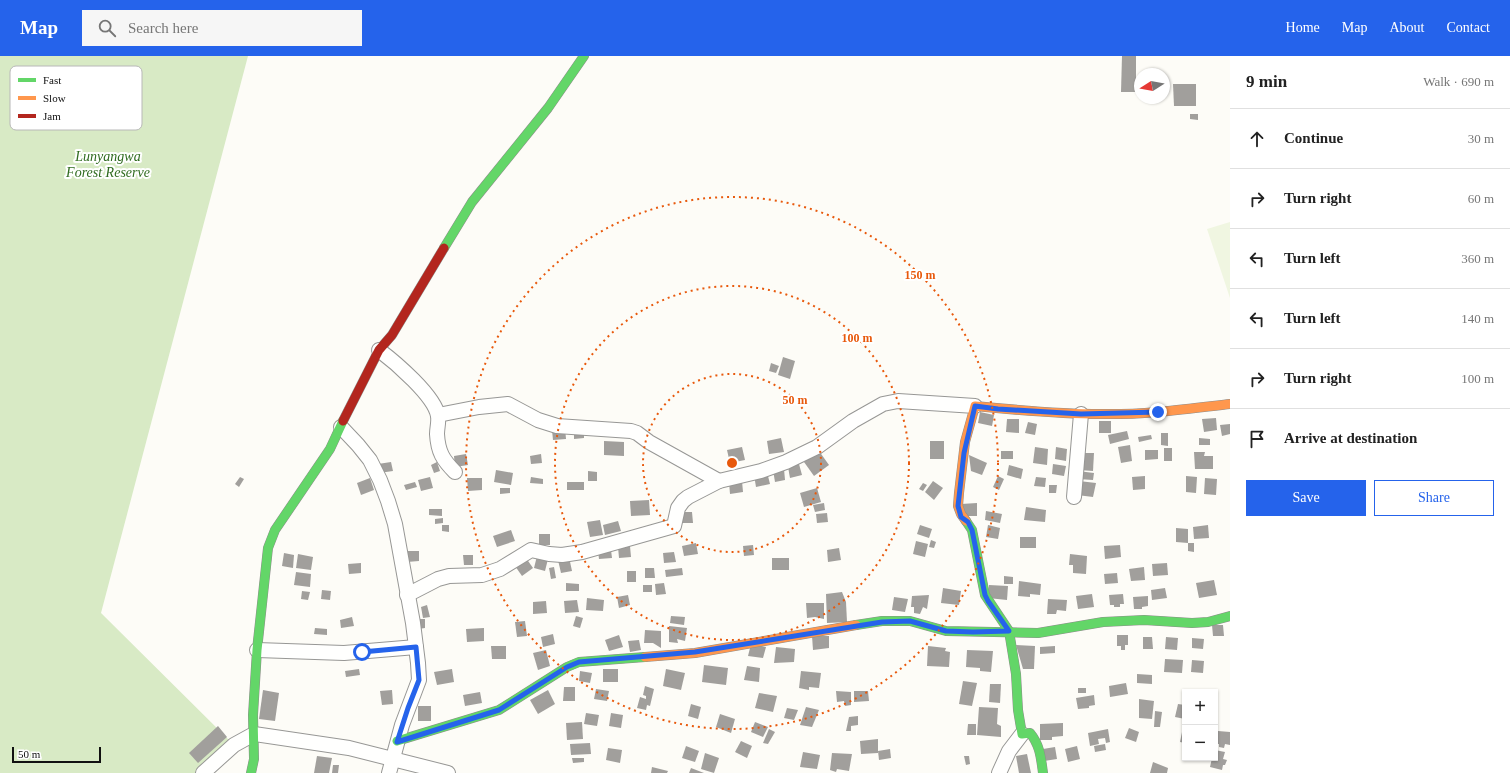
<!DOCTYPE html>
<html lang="en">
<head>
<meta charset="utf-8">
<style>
	body { margin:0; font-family:Georgia,serif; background:#f6f6f6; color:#222 }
	.controls { position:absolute; right:12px; bottom:12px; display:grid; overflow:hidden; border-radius:0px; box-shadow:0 1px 3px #0004 }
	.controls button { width:36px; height:36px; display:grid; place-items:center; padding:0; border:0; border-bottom:1px solid #e0e0e0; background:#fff; color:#222; font:20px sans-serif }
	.compass { position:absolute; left:1134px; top:12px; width:36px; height:36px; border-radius:50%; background:#fff; box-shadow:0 1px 3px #0004; rotate:259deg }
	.scale { position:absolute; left:12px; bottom:10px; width:89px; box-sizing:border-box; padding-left:4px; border:2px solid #111; border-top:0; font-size:11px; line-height:14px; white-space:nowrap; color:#111; -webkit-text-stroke:3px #fff; paint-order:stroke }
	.stop { position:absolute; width:12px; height:12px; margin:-9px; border:3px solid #2563eb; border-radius:50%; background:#fff }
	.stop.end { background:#2563eb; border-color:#fff; box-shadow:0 1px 4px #0008 }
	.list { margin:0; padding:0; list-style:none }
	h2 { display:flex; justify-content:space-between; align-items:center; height:52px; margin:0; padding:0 16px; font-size:17px }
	h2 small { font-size:13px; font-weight:400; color:#767676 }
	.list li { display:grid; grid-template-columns:26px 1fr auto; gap:12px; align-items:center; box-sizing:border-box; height:60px; padding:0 16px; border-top:1px solid #e0e0e0 }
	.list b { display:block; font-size:15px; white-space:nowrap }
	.list em { font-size:13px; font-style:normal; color:#767676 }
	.actions { display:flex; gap:8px; padding:12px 16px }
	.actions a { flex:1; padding:9px 0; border:1px solid #2563eb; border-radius:0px; text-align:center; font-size:14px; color:#2563eb }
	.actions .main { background:#2563eb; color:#fff }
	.icon { flex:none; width:22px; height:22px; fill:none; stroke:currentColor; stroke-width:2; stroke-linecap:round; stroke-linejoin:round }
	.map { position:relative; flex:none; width:1230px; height:717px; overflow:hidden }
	header { display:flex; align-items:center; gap:24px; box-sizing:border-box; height:56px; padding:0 20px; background:#2563eb; color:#fff }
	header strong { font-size:19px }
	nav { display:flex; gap:22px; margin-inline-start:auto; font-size:14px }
	.search { width:280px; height:36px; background:#f6f6f6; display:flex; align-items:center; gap:10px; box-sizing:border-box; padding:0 14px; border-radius:0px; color:#767676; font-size:15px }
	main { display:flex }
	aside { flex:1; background:#fff }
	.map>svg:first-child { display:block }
	.forest { fill:#d8eac5 }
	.pitch { fill:#f0f6e1 }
	.building { fill:#a19f9c }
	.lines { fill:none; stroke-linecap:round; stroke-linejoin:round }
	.street-casing { stroke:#979795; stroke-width:16 }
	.fast-casing { stroke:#8e8d8b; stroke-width:10 }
	.slow-casing { stroke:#8e8d8b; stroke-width:10 }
	.jam-casing { stroke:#8e8d8b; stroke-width:10 }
	.street { stroke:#fffffe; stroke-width:14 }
	.fast { stroke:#63d668; stroke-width:9 }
	.slow { stroke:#ff974d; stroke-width:9 }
	.jam { stroke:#b3261e; stroke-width:9 }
	.route { stroke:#2563eb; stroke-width:5 }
	.ring { fill:none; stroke:#e8590c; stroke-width:2; stroke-dasharray:2 4 }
	.labels { text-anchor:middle; stroke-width:4; stroke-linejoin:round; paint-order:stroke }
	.park-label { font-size:14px; font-style:italic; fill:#2f6b1f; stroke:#fff }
	.key { fill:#fff; stroke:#b8b8b8; stroke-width:1 }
	.key-label { font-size:11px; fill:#111 }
	.centre { fill:#e8590c; stroke:#fff; stroke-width:2 }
	.ring-label { font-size:12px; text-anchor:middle; font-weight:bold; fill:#e8590c; stroke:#fff; stroke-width:4; stroke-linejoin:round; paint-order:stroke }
</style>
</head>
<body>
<header>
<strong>Map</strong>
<div class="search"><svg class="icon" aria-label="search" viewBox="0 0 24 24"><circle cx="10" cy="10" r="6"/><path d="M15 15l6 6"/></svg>Search here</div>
<nav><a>Home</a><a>Map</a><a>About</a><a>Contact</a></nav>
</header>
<main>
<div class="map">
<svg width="1230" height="717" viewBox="0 0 1230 717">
	<rect width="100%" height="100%" fill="#fdfcf7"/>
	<path class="forest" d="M0,0H248L101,557L232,687L213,717H0Z"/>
	<path class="pitch" d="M1230,166V242L1207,173Z"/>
	<g class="building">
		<path d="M1122,0H1136V36H1121Z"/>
		<path d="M1173,28H1196V50H1174Z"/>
		<path d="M1190,58H1198V64L1190,63Z"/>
		<path d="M783,301L795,305L790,323L778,319Z"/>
		<path d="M771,307L779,310L776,317L769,315Z"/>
		<path d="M980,356L994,359L992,370L978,367Z"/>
		<path d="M1216,362L1217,374L1204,376L1202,363Z"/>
		<path d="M1007,363H1019V377L1006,376Z"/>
		<rect x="1099" y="365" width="12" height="12"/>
		<path d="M1028,366L1037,368L1035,379L1025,377Z"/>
		<path d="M1230,368V378L1222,380L1220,369Z"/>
		<path d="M565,372L566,383L553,384L552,374Z"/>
		<path d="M584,373V382L574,383V374Z"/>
		<path d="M1127,375L1129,383L1110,388L1108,379Z"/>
		<path d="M1161,377H1168V390L1161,389Z"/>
		<path d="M1151,379L1152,383L1139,386L1138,381Z"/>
		<path d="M781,382L784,396L769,398L767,385Z"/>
		<path d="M1199,382L1210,383V389H1199Z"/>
		<path d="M604,385L624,386V400L604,399Z"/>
		<rect x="930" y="385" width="14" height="18"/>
		<path d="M1130,389L1132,405L1121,407L1118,391Z"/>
		<path d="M742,391L745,404L730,407L727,394Z"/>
		<path d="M1035,391L1048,393L1047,409L1033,407Z"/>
		<path d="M1056,391L1067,393L1066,405L1055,403Z"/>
		<rect x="1164" y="392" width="8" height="13"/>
		<path d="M1145,394H1158V403L1145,404Z"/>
		<path d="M819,395L829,409L814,420L804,406Z"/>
		<rect x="1001" y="395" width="12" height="8"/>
		<path d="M1194,396H1205L1204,400H1213V413H1195Z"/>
		<path d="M1080,397H1094L1093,415L1079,414Z"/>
		<path d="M466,398L468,409L455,411L454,400Z"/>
		<path d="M541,398L542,407L531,408L530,400Z"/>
		<path d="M969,399L987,407L982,419L971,415Z"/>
		<path d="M391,406L393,415L379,417L378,408Z"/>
		<path d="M437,406L440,415L434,417L431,409Z"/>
		<path d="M799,408L802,419L790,422L788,411Z"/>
		<path d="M1053,408L1066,410L1064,420L1052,418Z"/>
		<path d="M1009,409L1023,413L1021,423L1007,419Z"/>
		<path d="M784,413L785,424L775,426L773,414Z"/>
		<path d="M496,414L513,417L511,429L494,426Z"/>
		<path d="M588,415L597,416V425H588Z"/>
		<path d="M1078,415L1094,417L1093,424L1078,423Z"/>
		<path d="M767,416L770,428L756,431L754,419Z"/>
		<path d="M998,420L1004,423L999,434L993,431Z"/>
		<path d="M1145,420V433L1133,434L1132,421Z"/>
		<path d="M1186,420L1197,421L1196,437L1186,436Z"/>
		<path d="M240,421L244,423L239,431L235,428Z"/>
		<path d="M430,421L433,432L421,435L418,424Z"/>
		<path d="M531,421L543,423V428L530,427Z"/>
		<path d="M1036,421L1046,422L1045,431L1034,430Z"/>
		<path d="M370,422L374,434L361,439L357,427Z"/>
		<path d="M467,422H482V434L468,435Z"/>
		<path d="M1205,422L1217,423L1216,439L1204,438Z"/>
		<path d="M742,425L743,436L730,438L729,426Z"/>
		<path d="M933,425L943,432L934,444L925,436Z"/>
		<path d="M1079,425L1096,427L1093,441L1077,439Z"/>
		<path d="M415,426L417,431L406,434L404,429Z"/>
		<rect x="567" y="426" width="17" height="8"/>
		<path d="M923,427L927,429L923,435L919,433Z"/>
		<path d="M1049,429H1057L1056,437H1049Z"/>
		<path d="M500,432H510V437L500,438Z"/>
		<path d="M817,432L821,446L804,451L800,437Z"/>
		<path d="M649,444L650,459L631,460L630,445Z"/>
		<path d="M824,447L825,454L815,456L813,449Z"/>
		<path d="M977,447V460H961V448Z"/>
		<path d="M1026,451L1046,454L1045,466L1024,464Z"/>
		<path d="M429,453H442V460L429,459Z"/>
		<path d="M986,455L1002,458L1000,467L985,464Z"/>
		<path d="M678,456H692L693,467H678Z"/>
		<path d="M827,457L828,466L817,467L816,458Z"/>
		<path d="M443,462V467L435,468V463Z"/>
		<path d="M600,464L603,479L590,481L587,466Z"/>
		<path d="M618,465L621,475L605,479L603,469Z"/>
		<path d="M442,469H449V476L442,475Z"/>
		<path d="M920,469L932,473L929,482L917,478Z"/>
		<path d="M988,469L1000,472L998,483L986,481Z"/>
		<path d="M1208,469L1209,482L1194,483L1193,471Z"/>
		<path d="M1176,472L1188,473V487L1176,486Z"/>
		<path d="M511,474L515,485L497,491L493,480Z"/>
		<rect x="539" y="478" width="11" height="11"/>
		<rect x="1020" y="481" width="16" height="11"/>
		<path d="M931,484L936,486L934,492L929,491Z"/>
		<path d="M916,485L928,488L925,501L913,498Z"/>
		<path d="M696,487L698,498L684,500L682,490Z"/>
		<path d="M1188,487H1194V496L1188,495Z"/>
		<path d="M753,489L754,499L744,500L743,490Z"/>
		<path d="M1120,489L1121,501L1105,503L1104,490Z"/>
		<path d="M630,490L631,501L619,502L618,491Z"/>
		<path d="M839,492L841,504L828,506L827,494Z"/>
		<path d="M611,494L612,502L599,503L598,495Z"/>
		<path d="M407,495H419V505L407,506Z"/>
		<path d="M674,496L676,506L664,507L663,497Z"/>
		<path d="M284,497L294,499L293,512L282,510Z"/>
		<path d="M298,498L313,501L311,514L296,512Z"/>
		<path d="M1070,498L1087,500L1086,518L1073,517V509H1069Z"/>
		<path d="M463,499H473V509H464Z"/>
		<path d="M537,500L548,503L545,515L534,512Z"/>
		<path d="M569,501L572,515L561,517L558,504Z"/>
		<path d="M526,502L533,512L522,520L515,510Z"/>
		<rect x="772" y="502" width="17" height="12"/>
		<path d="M361,507V517L349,518L348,508Z"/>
		<path d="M1167,507L1168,519L1153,520L1152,508Z"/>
		<path d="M554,511L556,522L551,523L549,512Z"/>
		<path d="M1144,511L1145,524L1131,525L1129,513Z"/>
		<path d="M645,512H654L655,522H645Z"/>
		<path d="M682,512L683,519L666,521L665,514Z"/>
		<rect x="627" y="515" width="9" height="11"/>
		<path d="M296,516L311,518L310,531L294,529Z"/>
		<path d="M1117,517L1118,527L1105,528L1104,518Z"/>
		<path d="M1004,520L1013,521V528H1004Z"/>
		<path d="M1214,524L1217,539L1199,542L1196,527Z"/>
		<path d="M1019,525L1041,528L1040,539L1030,538V541L1018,540Z"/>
		<path d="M566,527L579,528V535H566Z"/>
		<path d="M664,527L666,538L656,539L655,528Z"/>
		<rect x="643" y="529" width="9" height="7"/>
		<path d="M989,529L1008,530L1007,544L988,542Z"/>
		<path d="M943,532L961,535L959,549L941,547Z"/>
		<path d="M1165,532L1167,542L1152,544L1151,534Z"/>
		<path d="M322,534L331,535L330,544L321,543Z"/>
		<path d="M302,535L310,536L308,544L301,543Z"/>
		<path d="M842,536L846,546L847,566L827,567L826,538Z"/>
		<path d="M1092,538L1094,551L1078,553L1076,540Z"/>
		<path d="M1123,538L1124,548H1120V551H1114V549H1110L1109,539Z"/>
		<path d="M628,539L630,549L619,552L617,541Z"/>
		<path d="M929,539L927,553L923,551L920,558L914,557V551H911L912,540Z"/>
		<path d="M1148,540V550L1142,551V553H1134L1133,541Z"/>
		<path d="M894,541L908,543L905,556L892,554Z"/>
		<path d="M587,542L604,544L603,555L586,554Z"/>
		<path d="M1048,543L1067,544L1066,555L1057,554L1056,558H1047Z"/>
		<path d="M577,544L579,556L565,557L564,545Z"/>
		<path d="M546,545L547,557L533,558V546Z"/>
		<path d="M806,547H824V563L815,561L807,562Z"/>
		<path d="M427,549L430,561L423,562L421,551Z"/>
		<path d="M576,560L583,562L580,572L573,570Z"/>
		<path d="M671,560L685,561L684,569L670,567Z"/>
		<path d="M352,561L354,570L341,572L340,564Z"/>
		<path d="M418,563H425V572L418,573Z"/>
		<path d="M525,565L527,580L517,581L515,566Z"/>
		<path d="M1212,569H1223L1224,580H1213Z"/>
		<path d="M669,570L687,572L685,585L677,583L678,587L669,586Z"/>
		<path d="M315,572L327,573V579L314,578Z"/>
		<path d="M484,572V585L467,586L466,573Z"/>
		<path d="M645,574L661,575V592L653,587H644Z"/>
		<path d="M553,578L555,588L543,591L541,581Z"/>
		<path d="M619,579L623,591L609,595L605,584Z"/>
		<path d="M1117,579H1128V589H1125V594H1121V590H1117Z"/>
		<path d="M812,580H829V592L813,594Z"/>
		<path d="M1143,581H1152L1153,593H1143Z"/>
		<path d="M1166,581L1178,582L1177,594L1165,593Z"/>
		<path d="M1192,582L1204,583L1203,593L1192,592Z"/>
		<path d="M639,584L641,594L630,596L628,585Z"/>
		<path d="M751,588L766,591L763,602L748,600Z"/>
		<path d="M1016,589L1035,590L1034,613H1023Z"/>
		<path d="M491,590H506V603H492Z"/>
		<path d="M928,590L946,592L945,595L950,596L949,611L927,610Z"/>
		<path d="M1055,590V597L1040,598V591Z"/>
		<path d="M776,591L795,593L794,606L774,607Z"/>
		<path d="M546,594L550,610L538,614L533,597Z"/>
		<path d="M967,594L993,595L991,616L980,615V612L966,611Z"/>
		<path d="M1165,603L1183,604L1182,617L1164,616Z"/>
		<path d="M1192,604L1204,605L1203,617L1191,616Z"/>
		<path d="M704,609L728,612L726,629L702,626Z"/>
		<path d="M747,610L760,612L759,626L744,624Z"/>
		<path d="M359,613L360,619L346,621L345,615Z"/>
		<path d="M452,613L454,626L437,629L434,616Z"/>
		<rect x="603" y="613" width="15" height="13"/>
		<path d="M666,613L685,617L681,634L663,630Z"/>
		<path d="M580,615L592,617L590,627L579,625Z"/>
		<path d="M801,615L821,617L819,632L809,631V634L799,632Z"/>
		<path d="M1137,618L1152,619V628L1137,627Z"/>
		<path d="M963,625L977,627L972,650L959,648Z"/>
		<path d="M1126,627L1128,638L1110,641L1109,630Z"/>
		<path d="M990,628H1001L1000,647L989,646Z"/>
		<path d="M645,630L654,633L650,650L647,649L646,654L637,652L640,641L646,643V640L643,639Z"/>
		<path d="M564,631H575V645H563Z"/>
		<rect x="1078" y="632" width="8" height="5"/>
		<path d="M596,633L609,635L607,645L594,643Z"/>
		<path d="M263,634L279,637L275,665L259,663Z"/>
		<path d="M392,634L393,648L382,649L380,635Z"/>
		<path d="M548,634L555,648L538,658L530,644Z"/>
		<path d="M836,635L851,636V649L845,650L844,645L837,646Z"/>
		<path d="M854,635H868L869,645L854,646Z"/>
		<path d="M480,636L482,647L465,650L463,639Z"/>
		<path d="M759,637L777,640L773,656L755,652Z"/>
		<path d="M1094,639L1095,649L1089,650V652L1078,653L1076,642Z"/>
		<path d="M1139,643L1154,645L1152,663L1139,662Z"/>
		<path d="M691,648L701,651L698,663L688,660Z"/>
		<path d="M1178,648L1185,649V663L1175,661Z"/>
		<rect x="418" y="650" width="13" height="15"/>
		<path d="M806,651L819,654L812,671L800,669Z"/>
		<path d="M979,651L998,652L997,668L1001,670V681L977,679Z"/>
		<path d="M787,652L798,654L794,664L784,662Z"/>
		<path d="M1155,655L1162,656L1160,671H1154Z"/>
		<path d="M586,657L599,659L597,670L584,668Z"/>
		<path d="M611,657L623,659L621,672L609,670Z"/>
		<path d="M720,658L735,663L731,677L716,671Z"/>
		<path d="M858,660V669L851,670V675H846L849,661Z"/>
		<path d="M582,666L583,683L567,684L566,667Z"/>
		<path d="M755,666L768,671L763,681L751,676Z"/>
		<path d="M1063,667V680L1052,681V684H1040V668Z"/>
		<path d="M968,668H976V679H967Z"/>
		<path d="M218,670L227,681L198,707L189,697Z"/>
		<path d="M1129,672L1139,676L1136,686L1125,682Z"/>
		<path d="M769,673L775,676L768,688L763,687Z"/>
		<path d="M1108,673L1110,686L1106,687L1105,682L1098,683L1099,688L1090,690L1088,677Z"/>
		<path d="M1218,675L1230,676V689L1225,688L1224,692L1219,691V688H1216Z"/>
		<path d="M1182,676L1185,677V687L1180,686Z"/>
		<path d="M878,683V697L861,698L860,685Z"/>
		<path d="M741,685L752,690L747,702L735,696Z"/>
		<path d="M590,687L591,698L571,699L570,688Z"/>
		<path d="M1105,688L1106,694L1095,696L1094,690Z"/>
		<path d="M686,690L699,695L695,706L682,702Z"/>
		<path d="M1077,690L1080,703L1068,706L1065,693Z"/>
		<path d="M1055,691L1057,703L1044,705L1043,693Z"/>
		<path d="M608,692L622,694L620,707L606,704Z"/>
		<path d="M890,693L891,702L879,704L878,695Z"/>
		<path d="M1215,694L1225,696L1223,703L1227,704L1225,709H1223L1222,714L1210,711L1212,702H1215Z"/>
		<path d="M803,696L820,699L817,713L800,711Z"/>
		<path d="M705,697L719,702L714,717L701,713Z"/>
		<path d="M832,697L852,698L849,715L837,713L836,716L830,714Z"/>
		<path d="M1027,698L1031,717H1019L1016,700Z"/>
		<path d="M317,700L332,702L329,717H314Z"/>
		<path d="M964,700H969L970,708L966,709Z"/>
		<path d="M572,702H584V706L573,707Z"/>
		<path d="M1153,706L1168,712L1167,717H1150Z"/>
		<path d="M333,709H339L338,717H332Z"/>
		<path d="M652,711L668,715L667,717H651Z"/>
		<path d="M691,712L704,717H689Z"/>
	</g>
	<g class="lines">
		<defs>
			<g id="street">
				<path d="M379,294C395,306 435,340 438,360C439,366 437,372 437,378C438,396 443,404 455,416"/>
				<path d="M438,359L479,351L508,348L538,364L557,370L631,375L637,377L649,386L719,425"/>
				<path d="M341,371L358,389L370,404L380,424L388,445L395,468L413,567L418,607L419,624L402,669L389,717"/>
				<path d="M1074,441L1081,358"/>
				<path d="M407,539L438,523L449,520L482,519L500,513L531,494L549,498L562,499L582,496L674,470L678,452L683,445L688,441L719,425L761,415L786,406L817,391L853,365L883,348L898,345L975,350"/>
				<path d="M257,594L344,597L416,591"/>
				<path d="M203,717L234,689L254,678L349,692L448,717"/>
				<path d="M999,717L1009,695L1022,678"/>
			</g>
			<g id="fast">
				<path d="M444,192L472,146L548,52L584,0"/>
				<path d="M966,465L972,474L985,539L1009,575L1016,618L1018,654L1022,678L1030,677C1040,689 1041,702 1043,717"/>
				<path d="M856,569L882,565H910L946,575L1038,577L1103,566L1144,564L1192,567L1208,566L1230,560"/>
				<path d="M397,685L499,654L567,611L579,606L645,601"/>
				<path d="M251,717L254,703L253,659L257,594L268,492L275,474L330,393L343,365"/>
			</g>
			<g id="slow">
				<path d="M966,465L961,458L958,450L959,437L965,386L975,350C1016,354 1058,358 1100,358C1143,359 1187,353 1230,348"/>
				<path d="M645,601L695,597L856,569"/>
			</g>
			<path id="jam" d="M343,365L379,294L392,279L444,192"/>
		</defs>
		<use href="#street" class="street-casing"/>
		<use href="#fast" class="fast-casing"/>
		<use href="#slow" class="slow-casing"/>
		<use href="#jam" class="jam-casing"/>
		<use href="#street" class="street"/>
		<use href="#fast" class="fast"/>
		<use href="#slow" class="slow"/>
		<use href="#jam" class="jam"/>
	</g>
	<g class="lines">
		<path class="route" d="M362,596L416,591L419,624L408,652L397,686L499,654L567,611L579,606L695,596L882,566L910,565L946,575L973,576L1009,575L988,545L985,539L972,474L968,466L961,461L958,450L964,397L975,350L998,353L1081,358L1158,356"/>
	</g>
	<g class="ring">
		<circle cx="732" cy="407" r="89"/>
		<circle cx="732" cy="407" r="177"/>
		<circle cx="732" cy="407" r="266"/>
	</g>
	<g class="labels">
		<g class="park-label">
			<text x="108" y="105">Lunyangwa<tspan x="108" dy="16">Forest Reserve</tspan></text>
		</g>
	</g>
	<rect x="10" y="10" width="132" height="64" rx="6" class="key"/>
	<rect x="18" y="22" width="18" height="4" fill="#63d668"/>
	<rect x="18" y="40" width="18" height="4" fill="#ff974d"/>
	<rect x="18" y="58" width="18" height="4" fill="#b3261e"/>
	<g class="key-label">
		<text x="43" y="28">Fast</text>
		<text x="43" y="46">Slow</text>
		<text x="43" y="64">Jam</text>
	</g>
	<circle cx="732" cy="407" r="6" class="centre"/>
	<g class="ring-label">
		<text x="920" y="223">150 m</text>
		<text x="857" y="286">100 m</text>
		<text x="795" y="348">50 m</text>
	</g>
</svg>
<div class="controls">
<button>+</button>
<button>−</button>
</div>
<svg class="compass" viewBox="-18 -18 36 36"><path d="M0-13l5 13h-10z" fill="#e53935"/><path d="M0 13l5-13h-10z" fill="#767676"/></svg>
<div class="scale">50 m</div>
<div class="stop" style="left:362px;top:596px"></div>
<div class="stop end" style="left:1158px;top:356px"></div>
</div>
<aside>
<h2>9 min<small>Walk · 690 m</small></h2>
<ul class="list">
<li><svg class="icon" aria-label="ahead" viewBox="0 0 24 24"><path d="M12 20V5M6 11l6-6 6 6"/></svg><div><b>Continue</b></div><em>30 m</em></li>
<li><svg class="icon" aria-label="right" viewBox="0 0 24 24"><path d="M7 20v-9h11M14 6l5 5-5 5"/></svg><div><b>Turn right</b></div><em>60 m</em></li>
<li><svg class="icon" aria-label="left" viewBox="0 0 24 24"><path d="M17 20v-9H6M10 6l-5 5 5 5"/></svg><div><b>Turn left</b></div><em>360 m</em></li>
<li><svg class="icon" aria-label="left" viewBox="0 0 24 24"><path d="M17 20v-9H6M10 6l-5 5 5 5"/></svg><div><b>Turn left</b></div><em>140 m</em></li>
<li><svg class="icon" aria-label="right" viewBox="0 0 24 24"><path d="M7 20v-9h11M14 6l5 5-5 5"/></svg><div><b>Turn right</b></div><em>100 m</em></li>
<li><svg class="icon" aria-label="arrive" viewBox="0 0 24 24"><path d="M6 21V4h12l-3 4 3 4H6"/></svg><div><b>Arrive at destination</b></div></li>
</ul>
<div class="actions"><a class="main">Save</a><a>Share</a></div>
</aside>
</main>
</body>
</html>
